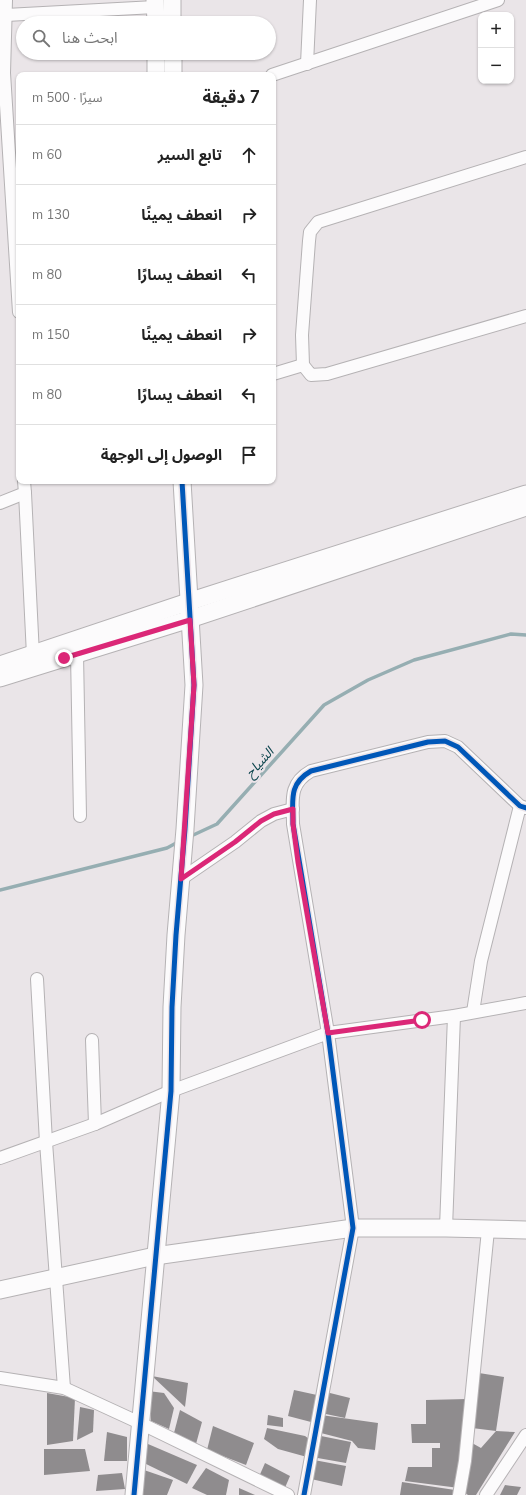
<!DOCTYPE html>
<html lang="ar">
<head>
<meta charset="utf-8">
<style>
	body { margin:0; font-family:"Nunito Sans","Noto Sans Arabic",sans-serif; background:#f6f6f6; color:#222; direction:rtl }
	.controls { position:absolute; right:12px; top:12px; display:grid; overflow:hidden; border-radius:8px; box-shadow:0 1px 3px #0004 }
	.controls button { width:36px; height:36px; display:grid; place-items:center; padding:0; border:0; border-bottom:1px solid #e0e0e0; background:#fff; color:#222; font:20px sans-serif }
	.stop { position:absolute; width:12px; height:12px; margin:-9px; border:3px solid #db2777; border-radius:50%; background:#fff }
	.stop.end { background:#db2777; border-color:#fff; box-shadow:0 1px 4px #0008 }
	.list { margin:0; padding:0; list-style:none }
	h2 { display:flex; justify-content:space-between; align-items:center; height:52px; margin:0; padding:0 16px; font-size:17px }
	h2 small { font-size:13px; font-weight:400; color:#767676 }
	.list li { display:grid; grid-template-columns:26px 1fr auto; gap:12px; align-items:center; box-sizing:border-box; height:60px; padding:0 16px; border-top:1px solid #e0e0e0 }
	.list b { display:block; font-size:15px; white-space:nowrap }
	.list em { font-size:13px; font-style:normal; color:#767676 }
	.icon { flex:none; width:22px; height:22px; fill:none; stroke:currentColor; stroke-width:2; stroke-linecap:round; stroke-linejoin:round }
	.map { position:relative; flex:none; width:526px; height:1495px; overflow:hidden; direction:ltr }
	.search { position:absolute; background:#fff; box-shadow:0 1px 3px #0004; left:16px; top:16px; width:260px; height:44px; display:flex; align-items:center; gap:10px; box-sizing:border-box; padding:0 14px; border-radius:22px; color:#767676; font-size:15px }
	.panel { position:absolute; background:#fff; box-shadow:0 1px 3px #0004; left:16px; top:72px; width:260px; height:412px; border-radius:8px; direction:rtl }
	.map>svg:first-child { display:block }
	.lines { fill:none; stroke-linecap:round; stroke-linejoin:round }
	.stream { stroke:#96aeb2; stroke-width:3.5 }
	.building { fill:#8f8c8e }
	.street-casing { stroke:#b5b2b4; stroke-width:14 }
	.secondary-casing { stroke:#b5b2b4; stroke-width:19 }
	.street { stroke:#fcfbfc; stroke-width:12 }
	.secondary { stroke:#fcfbfc; stroke-width:17 }
	.cycleway-casing { stroke:#ebe4e9; stroke-width:8 }
	.cycleway { stroke:#0057b8; stroke-width:5 }
	.route { stroke:#db2777; stroke-width:5 }
	.labels { text-anchor:middle; stroke-width:4; stroke-linejoin:round; paint-order:stroke }
	.water-label { font-size:13px; font-style:italic; fill:#0b454c; stroke:#ebe4e9 }
</style>
</head>
<body>
<div class="map">
<svg width="526" height="1495" viewBox="0 0 526 1495">
	<rect width="100%" height="100%" fill="#eae5e8"/>
	<g class="lines">
		<g class="stream">
			<path d="M189,837L217,824L324,705L368,680L414,660L511,634L526,635"/>
			<path d="M0,890L167,848L178,842"/>
		</g>
	</g>
	<g class="building">
		<path d="M479,1373L504,1377L496,1431L472,1428Z"/>
		<path d="M152,1376L188,1383L185,1407Z"/>
		<path d="M294,1390L317,1395L311,1422L288,1416Z"/>
		<path d="M148,1391L164,1393L174,1408L169,1429L151,1421Z"/>
		<path d="M326,1392L350,1398L345,1418L321,1413Z"/>
		<path d="M47,1393L75,1398L73,1441L47,1445Z"/>
		<path d="M467,1399L459,1488L405,1481L408,1467H432V1448H440V1443H412L411,1424H426V1400Z"/>
		<path d="M80,1407L94,1410L93,1432L77,1440Z"/>
		<path d="M180,1410L202,1422L196,1444L174,1433Z"/>
		<path d="M268,1415L283,1418V1427L267,1425Z"/>
		<path d="M321,1415L378,1423L375,1450L358,1448L352,1441L317,1432Z"/>
		<path d="M213,1426L254,1443L246,1465L207,1450Z"/>
		<path d="M267,1428L305,1436L312,1441L307,1457L278,1449L264,1439Z"/>
		<path d="M496,1431L515,1432L476,1495H468L464,1492L472,1443L481,1448Z"/>
		<path d="M107,1432L127,1437V1461H104Z"/>
		<path d="M316,1435L351,1442L346,1463L312,1457Z"/>
		<path d="M148,1444L197,1465L187,1484L144,1463Z"/>
		<path d="M44,1449H85L90,1471L44,1475Z"/>
		<path d="M314,1460L346,1466L342,1486L311,1479Z"/>
		<path d="M265,1463L290,1476L284,1490L258,1479Z"/>
		<path d="M206,1468L229,1480L226,1495H207L192,1488Z"/>
		<path d="M144,1470L173,1480L167,1495H139Z"/>
		<path d="M122,1473L125,1489L96,1491L98,1475Z"/>
		<path d="M402,1482L455,1490L454,1495H400Z"/>
		<path d="M505,1485L521,1487L517,1495H500Z"/>
		<path d="M239,1488L255,1495H239Z"/>
	</g>
	<g class="lines">
		<defs>
			<g id="street">
				<path d="M6,0L4,73L19,312"/>
				<path d="M6,15L155,7"/>
				<path d="M307,64L310,0"/>
				<path d="M272,75L498,0"/>
				<path d="M526,157L318,222L310,232L309,241L302,335L303,365L311,375L327,374L526,316"/>
				<path d="M273,374L303,365"/>
				<path d="M25,493L33,655"/>
				<path d="M0,503L25,493L24,481"/>
				<path d="M77,654L80,816"/>
				<path d="M181,879L235,842L261,821L274,814L293,809"/>
				<path d="M37,979L46,1142L64,1388"/>
				<path d="M473,1012L481,961L520,806"/>
				<path d="M92,1040L95,1124"/>
				<path d="M0,1158L95,1124L171,1091L328,1033L454,1016L526,1003"/>
				<path d="M446,1228L454,1016"/>
				<path d="M0,1378L64,1388L140,1423L288,1495"/>
				<path d="M304,1495L353,1228L328,1033L293,824C293,801 288,784 311,771L428,742L445,741L458,747L520,806L526,808"/>
				<path d="M459,1495L465,1461L488,1230"/>
				<path d="M486,1495L526,1435"/>
			</g>
			<g id="secondary">
				<path d="M155,0L156,23"/>
				<path d="M172,0V23"/>
				<path d="M156,53V75"/>
				<path d="M173,53V75"/>
				<path d="M0,665L188,602L526,494"/>
				<path d="M0,678L190,619L526,507"/>
				<path d="M0,1290L155,1256L353,1228H446L526,1230"/>
				<path d="M134,1495L171,1091L172,1007L176,935L185,829L194,685L182,481"/>
			</g>
		</defs>
		<use href="#street" class="street-casing"/>
		<use href="#secondary" class="secondary-casing"/>
		<use href="#street" class="street"/>
		<use href="#secondary" class="secondary"/>
		<defs>
			<g id="cycleway">
				<path d="M134,1495L171,1091L172,1007L176,935L185,829L194,685L182,481"/>
				<path d="M304,1495L353,1228L328,1033L293,824C293,801 288,784 311,771L428,742L445,741L458,747L520,806L526,808"/>
			</g>
		</defs>
		<use href="#cycleway" class="cycleway-casing"/>
		<use href="#cycleway" class="cycleway"/>
	</g>
	<g class="lines">
		<path class="route" d="M64,658L190,620L194,685L181,879L235,842L261,821L274,814L293,809V824L298,862L328,1033L422,1020"/>
	</g>
	<g class="labels">
		<g class="water-label">
			<text transform="translate(259 762) rotate(-48)" y="5">الشياح</text>
		</g>
	</g>
</svg>
<div class="controls">
<button>+</button>
<button>−</button>
</div>
<div class="stop" style="left:422px;top:1020px"></div>
<div class="stop end" style="left:64px;top:658px"></div>
<div class="search"><svg class="icon" aria-label="search" viewBox="0 0 24 24"><circle cx="10" cy="10" r="6"/><path d="M15 15l6 6"/></svg>ابحث هنا</div>
<section class="panel">
<h2>7 دقيقة<small>سيرًا · 500 m</small></h2>
<ul class="list">
<li><svg class="icon" aria-label="ahead" viewBox="0 0 24 24"><path d="M12 20V5M6 11l6-6 6 6"/></svg><div><b>تابع السير</b></div><em>60 m</em></li>
<li><svg class="icon" aria-label="right" viewBox="0 0 24 24"><path d="M7 20v-9h11M14 6l5 5-5 5"/></svg><div><b>انعطف يمينًا</b></div><em>130 m</em></li>
<li><svg class="icon" aria-label="left" viewBox="0 0 24 24"><path d="M17 20v-9H6M10 6l-5 5 5 5"/></svg><div><b>انعطف يسارًا</b></div><em>80 m</em></li>
<li><svg class="icon" aria-label="right" viewBox="0 0 24 24"><path d="M7 20v-9h11M14 6l5 5-5 5"/></svg><div><b>انعطف يمينًا</b></div><em>150 m</em></li>
<li><svg class="icon" aria-label="left" viewBox="0 0 24 24"><path d="M17 20v-9H6M10 6l-5 5 5 5"/></svg><div><b>انعطف يسارًا</b></div><em>80 m</em></li>
<li><svg class="icon" aria-label="arrive" viewBox="0 0 24 24"><path d="M6 21V4h12l-3 4 3 4H6"/></svg><div><b>الوصول إلى الوجهة</b></div></li>
</ul>
</section>
</div>
</body>
</html>
